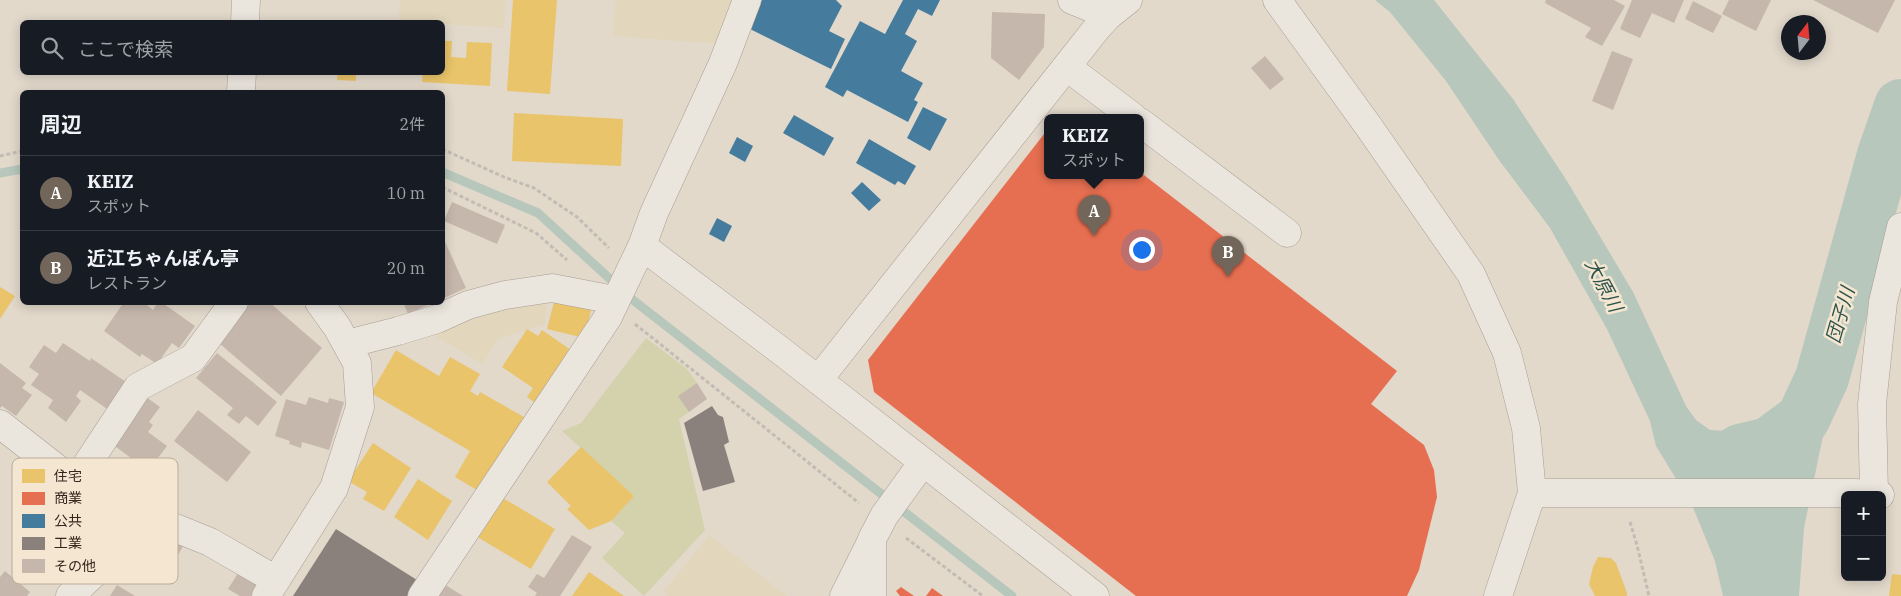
<!DOCTYPE html>
<html lang="ja">
<head>
<meta charset="utf-8">
<style>
	body { margin:0; font-family:"IBM Plex Serif","Noto Sans JP",serif; background:#242831; color:#f1f3f6 }
	.controls { position:absolute; right:15px; bottom:15px; display:grid; overflow:hidden; border-radius:8px; box-shadow:0 2px 12px #0003 }
	.controls button { width:45px; height:45px; display:grid; place-items:center; padding:0; border:0; border-bottom:1px solid #363941; background:#171b24; color:#f1f3f6; font:25px sans-serif }
	.compass { position:absolute; left:1781px; top:15px; width:45px; height:45px; border-radius:50%; background:#171b24; box-shadow:0 2px 12px #0003; rotate:16deg }
	.you { position:absolute; left:1141px; top:249px; width:18px; height:18px; margin:-12px; border:4px solid #fff; border-radius:50%; background:#1a73e8; box-shadow:0 0 0 8px #1a73e833 }
	.badge { display:grid; place-items:center; width:32px; height:32px; border-radius:50%; background:#72655a; color:#fff; font-size:16px; font-weight:700 }
	.pin { position:absolute; translate:-50% -41px; filter:drop-shadow(0 1px 2px #0008) }
	.pin::after { content:''; position:absolute; top:26px; width:18px; height:15px; background:inherit; clip-path:polygon(0 0,100% 0,50% 100%) }
	.popup { position:absolute; left:1044px; top:114px; width:100px; height:65px; box-sizing:border-box; display:grid; place-content:center; border-radius:8px; background:#171b24; filter:drop-shadow(0 1px 4px #0005); font-size:16px; white-space:nowrap; color:#9ea1a6 }
	.popup b { font-size:19px; color:#f1f3f6 }
	.popup::after { content:''; position:absolute; left:50%; top:100%; margin-left:-10px; border:10px solid transparent; border-top-color:#171b24 }
	.list { margin:0; padding:0; list-style:none }
	h2 { display:flex; justify-content:space-between; align-items:center; height:65px; margin:0; padding:0 20px; font-size:21px }
	h2 small { font-size:16px; font-weight:400; color:#9ea1a6 }
	.list li { display:grid; grid-template-columns:32px 1fr auto; gap:15px; align-items:center; box-sizing:border-box; height:75px; padding:0 20px; border-top:1px solid #363941 }
	.list b { display:block; font-size:19px; white-space:nowrap }
	.list p { margin:0; font-size:16px; white-space:nowrap; color:#9ea1a6 }
	.list em { font-size:16px; font-style:normal; color:#9ea1a6 }
	.icon { flex:none; width:28px; height:28px; fill:none; stroke:currentColor; stroke-width:2; stroke-linecap:round; stroke-linejoin:round }
	.map { position:relative; flex:none; width:1901px; height:596px; overflow:hidden }
	.search { position:absolute; background:#171b24; box-shadow:0 2px 12px #0003; left:20px; top:20px; width:425px; height:55px; display:flex; align-items:center; gap:12px; box-sizing:border-box; padding:0 18px; border-radius:8px; color:#9ea1a6; font-size:19px }
	.panel { position:absolute; background:#171b24; box-shadow:0 2px 12px #0003; left:20px; top:90px; width:425px; height:215px; border-radius:8px }
	.map>svg:first-child { display:block }
	.farmland { fill:#e2d6bc }
	.green { fill:#d4d1ad }
	.water { fill:#b7c7bb }
	.homes { fill:#e9c46a }
	.shops { fill:#e76f51 }
	.public { fill:#457b9d }
	.industry { fill:#8a817c }
	.lines { fill:none; stroke-linecap:round; stroke-linejoin:round }
	.stream { stroke:#b7c7bb; stroke-width:9 }
	.river { stroke:#b7c7bb; stroke-width:54 }
	.building { fill:#c6b7ac }
	.minor-casing { stroke:#a79e94; stroke-width:29 }
	.path { stroke:#c3bcb4; stroke-width:3; stroke-dasharray:4 2.5; stroke-linecap:butt }
	.minor { stroke:#eae5dd; stroke-width:28 }
	.labels { text-anchor:middle; stroke-width:5; stroke-linejoin:round; paint-order:stroke }
	.water-label { font-size:19px; font-style:italic; fill:#2d554e; stroke:#f4e6d0 }
	.key { fill:#f4e6d0; stroke:#bbac9a; stroke-width:1 }
	.key-label { font-size:14px; fill:#35261d }
</style>
</head>
<body>
<div class="map">
<svg width="1901" height="596" viewBox="0 0 1901 596">
	<rect width="100%" height="100%" fill="#e2d9cb"/>
	<g class="farmland">
		<path d="M400,0H506L504,28L443,24L442,22L399,21Z"/>
		<path d="M615,0H738L721,44L613,36Z"/>
		<path d="M547,297L545,324L498,339L483,364L428,332L473,309Z"/>
		<path d="M709,535L787,596H667L664,591Z"/>
	</g>
	<path class="green" d="M646,338L687,369L697,383L689,412L679,419L705,530L644,596L602,558L625,533L611,521L634,496L562,431L581,423Z"/>
	<path class="water" d="M1375,0H1434L1513,99L1567,181L1633,292L1686,406L1696,420L1710,430L1728,431L1766,424L1784,408L1825,426L1804,528L1799,596H1723L1715,561L1692,505L1656,446L1650,421L1607,329L1550,228L1499,160L1446,81L1390,12Z"/>
	<g class="homes">
		<path d="M513,0H557L550,94L507,91Z"/>
		<path d="M442,41H452L451,57L466,58L467,42L492,43L490,86L422,82L423,72H442Z"/>
		<path d="M338,72H356V81L337,80Z"/>
		<path d="M514,113L623,119L621,166L512,161Z"/>
		<path d="M0,287L15,296L0,319Z"/>
		<path d="M555,298L592,307L584,338L547,329Z"/>
		<path d="M527,329L538,336L542,330L574,352L538,405L527,397L533,388L502,367Z"/>
		<path d="M396,350L439,376L450,357L480,374L470,391L478,396L480,392L524,417L480,492L455,477L470,451L371,393Z"/>
		<path d="M373,443L411,468L384,511L363,499L367,492L348,481Z"/>
		<path d="M581,447L634,496L611,521L589,530L567,509L571,506L547,482Z"/>
		<path d="M418,479L452,501L428,540L394,517Z"/>
		<path d="M498,495L555,529L531,569L474,535Z"/>
		<path d="M1598,557L1611,558L1616,563L1627,593V596H1595L1589,584L1593,567Z"/>
		<path d="M589,572L624,596H572Z"/>
		<path d="M1892,574L1901,575V596H1889Z"/>
	</g>
	<g class="shops">
		<path d="M1048,129V175H1140V172L1397,371L1371,404L1424,445L1434,470L1437,497L1419,570L1407,596H1136L874,392L868,360Z"/>
		<path d="M901,587L914,596H900L896,591Z"/>
		<path d="M932,588L943,596H926Z"/>
	</g>
	<g class="public">
		<path d="M762,0H836L842,6L829,31L845,39L831,69L748,28Z"/>
		<path d="M903,0H940L932,16L918,9L905,34L917,41L901,71L923,83L914,100L918,102L908,122L847,90L843,97L825,87L860,21L885,34Z"/>
		<path d="M923,107L947,119L930,151L907,138Z"/>
		<path d="M794,115L834,138L824,156L783,133Z"/>
		<path d="M737,137L753,146L745,162L729,153Z"/>
		<path d="M869,139L916,166L905,185L898,181L895,185L856,163Z"/>
		<path d="M862,182L881,200L869,211L851,193Z"/>
		<path d="M717,218L732,226L724,242L709,234Z"/>
	</g>
	<g class="industry">
		<path d="M712,406L718,415L723,417L729,442L724,445L735,482L703,491L684,423Z"/>
		<path d="M336,529L417,580L407,596H293Z"/>
	</g>
	<g class="lines">
		<g class="stream">
			<path d="M442,172L538,213L633,300L1012,596"/>
			<path d="M0,173L22,169"/>
		</g>
		<path class="river" d="M1740,451L1769,444L1803,419L1822,378L1884,155L1901,106"/>
	</g>
	<g class="building">
		<path d="M1546,0H1614L1625,6L1602,46L1585,37L1591,28L1545,3Z"/>
		<path d="M1632,0H1684L1674,23L1652,13L1640,38L1620,29Z"/>
		<path d="M1729,0H1771L1756,31L1722,14Z"/>
		<path d="M1813,0H1895L1878,33Z"/>
		<path d="M1693,1L1722,16L1713,33L1685,19Z"/>
		<path d="M992,12L1045,14L1044,47L1019,80L991,58Z"/>
		<path d="M1612,51L1633,59L1613,110L1592,101Z"/>
		<path d="M1265,56L1284,79L1270,90L1251,68Z"/>
		<path d="M452,202L505,225L497,244L444,221Z"/>
		<path d="M442,235L466,288L442,299Z"/>
		<path d="M124,302H143L153,310L158,302H161L195,326L179,348L172,343L157,364L142,354L140,357L104,331Z"/>
		<path d="M244,302H269L322,348L281,396L213,338Z"/>
		<path d="M403,302H434L408,314Z"/>
		<path d="M63,343L90,361L91,358L126,382L110,411L80,390L76,396L81,401L66,422L48,408L53,400L31,385L39,374L29,367L44,345L56,353Z"/>
		<path d="M217,353L277,402L258,426L246,416L239,424L227,415L233,408L196,378Z"/>
		<path d="M0,363L26,383L22,388L32,395L16,416L2,406L0,408Z"/>
		<path d="M697,383L707,399L689,412L678,396Z"/>
		<path d="M146,397L160,407L149,422L153,425L148,432L167,446L148,471L111,443Z"/>
		<path d="M309,397L328,403L329,398L344,402L329,450L302,442L301,448L289,444L290,441L275,436L286,399L306,405Z"/>
		<path d="M198,410L251,452L227,482L174,441Z"/>
		<path d="M148,523L184,544L167,576L144,563L141,567L127,560Z"/>
		<path d="M572,535L592,547L560,596H535L537,593L528,587L537,574L544,578Z"/>
		<path d="M240,570L259,582L251,596H240L228,589Z"/>
		<path d="M5,571L30,592L27,596H0V577Z"/>
		<path d="M439,581L463,596H430Z"/>
		<path d="M117,585L135,596H110Z"/>
	</g>
	<g class="lines">
		<defs>
			<g id="minor">
				<path d="M1072,0L1109,15"/>
				<path d="M1277,0L1369,127L1471,274L1507,353L1526,428L1532,493L1498,596"/>
				<path d="M245,22L246,0"/>
				<path d="M1067,67L1133,117"/>
				<path d="M241,92L242,72"/>
				<path d="M1140,122L1287,233"/>
				<path d="M642,246L781,351L1095,596"/>
				<path d="M347,344L398,331L437,319L468,305L505,295L552,288L604,298"/>
				<path d="M818,380L1097,28L1109,15L1128,0"/>
				<path d="M0,424L115,514L153,519L210,542L276,580"/>
				<path d="M77,483L78,478L138,387L193,358L234,302"/>
				<path d="M1532,493H1855L1880,495"/>
				<path d="M1874,493L1872,404L1883,302L1901,227"/>
				<path d="M70,596L121,548L140,518"/>
				<path d="M266,596L334,488L360,407L357,363L337,327L319,302"/>
				<path d="M422,596L608,317L642,246L654,213L723,63L747,0"/>
				<path d="M844,596L870,544"/>
				<path d="M872,596V539L884,516L923,462"/>
			</g>
		</defs>
		<use href="#minor" class="minor-casing"/>
		<g class="path">
			<path d="M442,149L504,177L534,188L577,217L609,248"/>
			<path d="M0,156L22,151"/>
			<path d="M442,187L536,233L567,260"/>
			<path d="M635,324L859,503"/>
			<path d="M1630,522L1637,545L1649,596"/>
			<path d="M906,538L983,596"/>
		</g>
		<use href="#minor" class="minor"/>
	</g>
	<g class="labels">
		<g class="water-label">
			<text transform="translate(1604 285) rotate(62)" y="7">大原川</text>
			<text transform="translate(1840 315) rotate(-74)" y="7">団子川</text>
		</g>
	</g>
	<rect x="12" y="458" width="166" height="126" rx="8" class="key"/>
	<rect x="22" y="469" width="23" height="14" fill="#e9c46a"/>
	<rect x="22" y="492" width="23" height="13" fill="#e76f51"/>
	<rect x="22" y="514" width="23" height="14" fill="#457b9d"/>
	<rect x="22" y="537" width="23" height="13" fill="#8a817c"/>
	<rect x="22" y="559" width="23" height="14" fill="#c6b7ac"/>
	<g class="key-label">
		<text x="54" y="481">住宅</text>
		<text x="54" y="503">商業</text>
		<text x="54" y="526">公共</text>
		<text x="54" y="548">工業</text>
		<text x="54" y="571">その他</text>
	</g>
</svg>
<div class="controls">
<button>+</button>
<button>−</button>
</div>
<svg class="compass" viewBox="-18 -18 36 36"><path d="M0-13l5 13h-10z" fill="#e53935"/><path d="M0 13l5-13h-10z" fill="#9ea1a6"/></svg>
<div class="you"></div>
<div class="pin badge" style="left:1094px;top:236px">A</div>
<div class="popup"><b>KEIZ</b>スポット</div>
<div class="pin badge" style="left:1228px;top:277px">B</div>
<div class="search"><svg class="icon" aria-label="search" viewBox="0 0 24 24"><circle cx="10" cy="10" r="6"/><path d="M15 15l6 6"/></svg>ここで検索</div>
<section class="panel">
<h2>周辺<small>2件</small></h2>
<ul class="list">
<li><span class="badge">A</span><div><b>KEIZ</b><p>スポット</p></div><em>10 m</em></li>
<li><span class="badge">B</span><div><b>近江ちゃんぽん亭</b><p>レストラン</p></div><em>20 m</em></li>
</ul>
</section>
</div>
</body>
</html>
